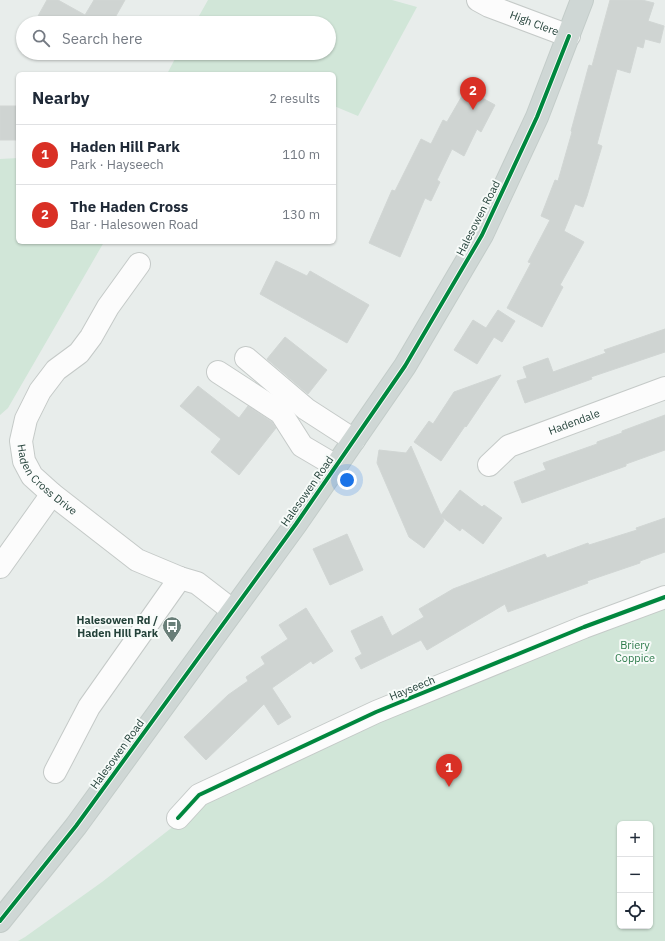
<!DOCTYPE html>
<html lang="en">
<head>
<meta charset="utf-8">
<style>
	body { margin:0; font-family:"IBM Plex Sans",sans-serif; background:#f2f2f3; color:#1f2937 }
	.controls { position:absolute; right:12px; bottom:12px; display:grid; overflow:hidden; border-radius:6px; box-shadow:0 1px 3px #0004 }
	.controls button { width:36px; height:36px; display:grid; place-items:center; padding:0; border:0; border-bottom:1px solid #e0e1e3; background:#fff; color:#1f2937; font:20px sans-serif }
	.you { position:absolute; left:347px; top:480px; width:14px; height:14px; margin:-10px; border:3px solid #fff; border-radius:50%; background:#1a73e8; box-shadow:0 0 0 6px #1a73e833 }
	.badge { display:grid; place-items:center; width:26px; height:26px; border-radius:50%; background:#d93025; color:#fff; font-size:13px; font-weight:700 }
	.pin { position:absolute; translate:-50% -33px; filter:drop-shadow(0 1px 2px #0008) }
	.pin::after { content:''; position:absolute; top:21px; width:14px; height:12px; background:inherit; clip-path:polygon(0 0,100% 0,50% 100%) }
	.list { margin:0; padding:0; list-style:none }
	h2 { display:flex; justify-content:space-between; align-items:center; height:52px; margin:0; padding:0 16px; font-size:17px }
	h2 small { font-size:13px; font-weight:400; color:#747a83 }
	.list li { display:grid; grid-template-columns:26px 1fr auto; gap:12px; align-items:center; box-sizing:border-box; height:60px; padding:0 16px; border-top:1px solid #e0e1e3 }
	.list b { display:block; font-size:15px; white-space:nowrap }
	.list p { margin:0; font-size:13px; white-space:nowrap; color:#747a83 }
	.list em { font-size:13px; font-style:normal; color:#747a83 }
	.icon { flex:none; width:22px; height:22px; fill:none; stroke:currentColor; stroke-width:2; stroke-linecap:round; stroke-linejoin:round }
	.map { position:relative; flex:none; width:665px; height:941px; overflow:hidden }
	.search { position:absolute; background:#fff; box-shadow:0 1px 3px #0004; left:16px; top:16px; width:320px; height:44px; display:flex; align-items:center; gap:10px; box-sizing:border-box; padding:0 14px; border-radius:22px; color:#747a83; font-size:15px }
	.panel { position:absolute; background:#fff; box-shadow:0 1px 3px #0004; left:16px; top:72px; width:320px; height:172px; border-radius:6px }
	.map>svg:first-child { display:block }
	.green { fill:#d1e6d8; fill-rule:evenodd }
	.building { fill:#cfd4d2; stroke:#d1d6d4 }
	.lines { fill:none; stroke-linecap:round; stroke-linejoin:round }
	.minor-casing { stroke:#c5cac8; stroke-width:24 }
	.primary-casing { stroke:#c3ccc9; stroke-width:24 }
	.minor { stroke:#fcfcfc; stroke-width:22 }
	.primary { stroke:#cfd7d5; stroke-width:22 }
	.cycleway-casing { stroke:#f7fbf9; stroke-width:6 }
	.cycleway { stroke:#00873e; stroke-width:4 }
	.labels { text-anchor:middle; stroke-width:4; stroke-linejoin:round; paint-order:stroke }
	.street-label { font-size:11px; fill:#24423a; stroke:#f7fbf9 }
	.poi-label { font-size:11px; font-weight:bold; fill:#24423a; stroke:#f7fbf9; text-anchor:end }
	.park-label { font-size:11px; fill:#2d7a4b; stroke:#f7fbf9 }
</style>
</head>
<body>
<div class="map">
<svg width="665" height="941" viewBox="0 0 665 941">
	<rect width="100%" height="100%" fill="#e8edeb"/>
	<g class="green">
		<path d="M208,0H392L417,7L358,116L334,106V74H167L178,53H329V23H195Z"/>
		<path d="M18,158V242H104L8,408L0,415V159Z"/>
		<path d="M665,606V941H18L25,937L102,882L206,801L422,702ZM620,824H650V926H620Z"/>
	</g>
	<g class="building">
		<path d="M47,0H58L85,15L94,0H125L112,23H51L38,16Z"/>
		<path d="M610,0H642L654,3L648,21L664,26L660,43L645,39L643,48L637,46L630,73L617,69L597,144L602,146L587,196L583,207L575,204L564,231L584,242L560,285L563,287L542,327L507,308L531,263L528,262L550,220L541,216L555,180L558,181L572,132L571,131L589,65L592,66Z"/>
		<path d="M466,89L495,105L481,132L477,129L464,156L452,149L437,180L440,182L431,201L425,198L400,257L369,243L392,190L395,191L421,139L431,144L443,120L447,122Z"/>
		<rect x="0" y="106" width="18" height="34"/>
		<path d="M276,261L307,276L310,271L369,305L347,343L260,294Z"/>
		<path d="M498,310L515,321L502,342L494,337L477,364L454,350L473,320L486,328Z"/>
		<path d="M665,329V352L591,377L592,379L525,403L517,381L527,378L523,367L548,358L553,372L606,353L604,350Z"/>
		<path d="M285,337L327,370L308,394L267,359Z"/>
		<path d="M501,375L466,427L465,426L441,461L414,442L429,421L433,424L454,392Z"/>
		<path d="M198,386L239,418L248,406L272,422L276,428L239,475L211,452L221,439L180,406Z"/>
		<path d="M665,415V450L626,464V466L522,503L514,482L546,470L543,463L597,444V442L622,433V431Z"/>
		<path d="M411,446L441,515L460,490L482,507L484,505L502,518L483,544L462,528L460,531L442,517L444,521L424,548L409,537L377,463L379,450L406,453Z"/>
		<path d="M665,518V552L640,561V563L587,581L588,583L508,612L505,604L427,650L421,640L361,669L355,658L362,654L351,631L382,616L392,636L424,617L419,609L453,589L545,554L547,558L588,543L589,545L637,530L636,528Z"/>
		<path d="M347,534L363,570L330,585L313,549Z"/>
		<path d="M306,608L333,651L313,664L311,661L272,688L291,717L278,725L264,704L206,760L184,737L228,695L248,681L246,677L265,664L261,657L288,639L279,625Z"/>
	</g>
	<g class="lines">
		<defs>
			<g id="minor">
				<path id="s1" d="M478,0L489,6L569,36"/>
				<path id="s2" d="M139,264L108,307L91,337L79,353L56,370L40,391L26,419L21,441L24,461L32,476L52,494L137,560L180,578L197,583L232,610"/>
				<path d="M246,358L306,409L354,440"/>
				<path d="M218,372L281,413L302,446L336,466"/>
				<path id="s3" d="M489,465L509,446L665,388"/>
				<path d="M0,567L52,494"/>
				<path d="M55,772L89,707L180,578"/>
				<path d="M178,818L199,795L376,712L584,627L665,597"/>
			</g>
			<path id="primary" d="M0,921L76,826L296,524L405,366L482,235L537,117L582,0"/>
		</defs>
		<use href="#minor" class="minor-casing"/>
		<use href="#primary" class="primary-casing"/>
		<use href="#minor" class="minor"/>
		<use href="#primary" class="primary"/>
		<defs>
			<g id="cycleway">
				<path d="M178,818L199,795L376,712L584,627L665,597"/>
				<path d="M0,921L76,826L296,524L405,366L482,235L537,117L569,36"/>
			</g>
		</defs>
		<use href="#cycleway" class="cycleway-casing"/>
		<use href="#cycleway" class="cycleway"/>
	</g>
	<defs>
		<symbol id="bus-pin" viewBox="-11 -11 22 30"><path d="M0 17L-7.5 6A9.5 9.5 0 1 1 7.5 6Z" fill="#697e78" stroke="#f7fbf9"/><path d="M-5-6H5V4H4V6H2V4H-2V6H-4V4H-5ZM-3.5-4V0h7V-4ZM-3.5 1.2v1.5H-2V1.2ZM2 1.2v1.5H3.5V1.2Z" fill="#fff"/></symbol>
	</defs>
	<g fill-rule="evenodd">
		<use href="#bus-pin" x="161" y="615" width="22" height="30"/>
	</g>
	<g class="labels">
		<g class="street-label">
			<text dy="4" stroke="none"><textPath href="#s1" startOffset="61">High Clere</textPath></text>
			<text transform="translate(478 218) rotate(-63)" y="4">Halesowen Road</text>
			<text dy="4" stroke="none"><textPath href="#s3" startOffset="97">Hadendale</textPath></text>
			<text dy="4" stroke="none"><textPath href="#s2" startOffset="265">Haden Cross Drive</textPath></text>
			<text transform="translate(307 491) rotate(-55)" y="4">Halesowen Road</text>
			<text transform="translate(412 688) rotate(-22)" y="4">Hayseech</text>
			<text transform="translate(117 754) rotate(-54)" y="4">Halesowen Road</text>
		</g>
		<g class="poi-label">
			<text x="158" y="624">Halesowen Rd /<tspan x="158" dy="13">Haden Hill Park</tspan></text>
		</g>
		<g class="park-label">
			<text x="635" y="649">Briery<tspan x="635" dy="13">Coppice</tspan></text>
		</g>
	</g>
</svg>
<div class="controls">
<button>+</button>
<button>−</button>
<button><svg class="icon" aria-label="locate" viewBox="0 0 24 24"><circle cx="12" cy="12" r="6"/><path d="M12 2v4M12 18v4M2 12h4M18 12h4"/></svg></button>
</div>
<div class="you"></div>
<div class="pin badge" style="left:449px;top:787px">1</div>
<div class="pin badge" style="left:473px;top:110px">2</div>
<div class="search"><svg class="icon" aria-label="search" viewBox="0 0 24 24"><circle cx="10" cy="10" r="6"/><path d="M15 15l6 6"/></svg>Search here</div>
<section class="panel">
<h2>Nearby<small>2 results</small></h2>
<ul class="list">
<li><span class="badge">1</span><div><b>Haden Hill Park</b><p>Park · Hayseech</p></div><em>110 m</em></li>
<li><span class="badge">2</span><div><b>The Haden Cross</b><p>Bar · Halesowen Road</p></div><em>130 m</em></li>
</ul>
</section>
</div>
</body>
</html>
